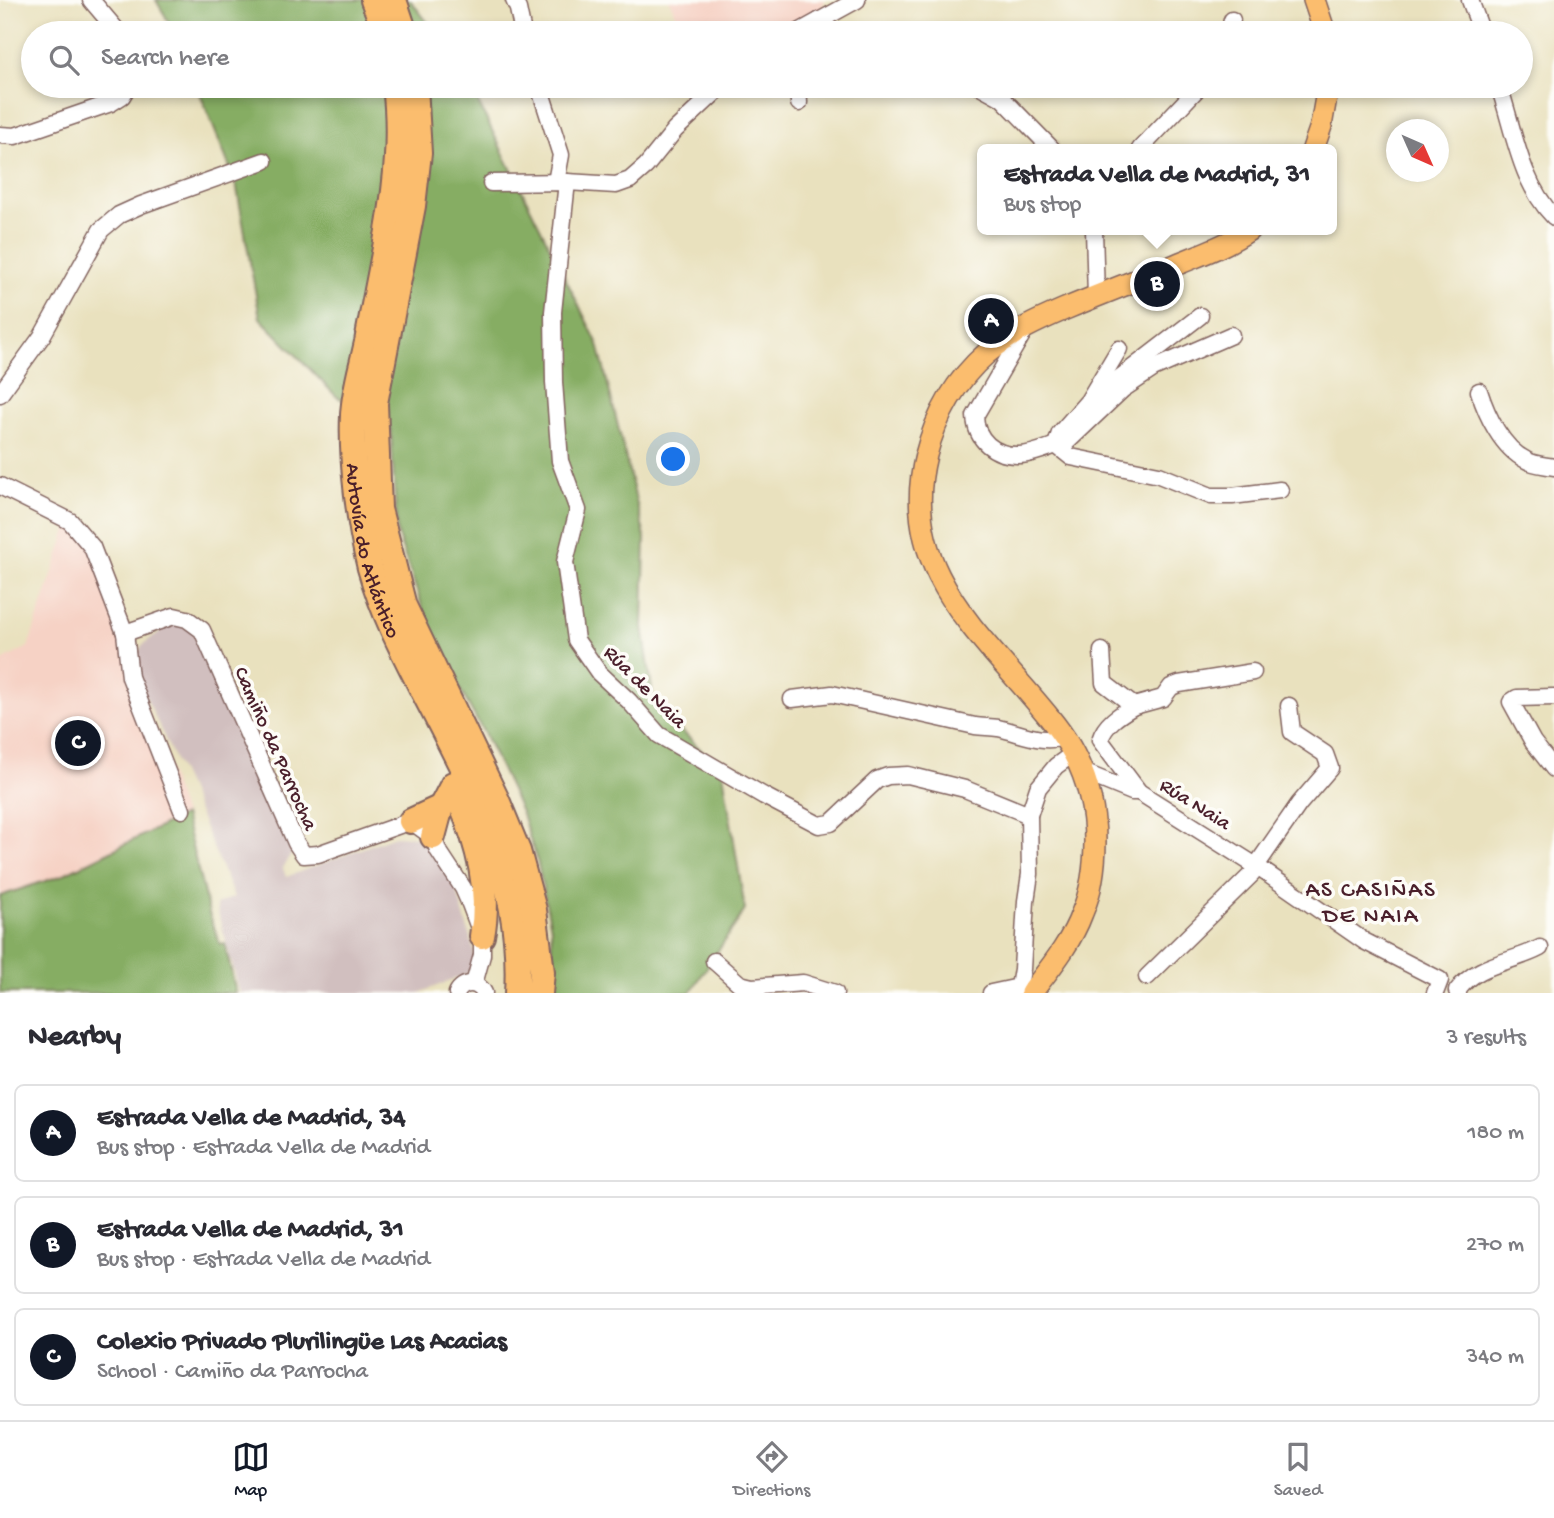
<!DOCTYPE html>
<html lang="en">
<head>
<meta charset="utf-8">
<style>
	body { margin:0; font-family:"Gochi Hand",sans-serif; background:#f7f7f7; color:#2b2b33 }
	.compass { position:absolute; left:1386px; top:119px; width:63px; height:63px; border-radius:50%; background:#fff; box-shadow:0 4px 10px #0003; rotate:135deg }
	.you { position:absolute; left:674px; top:460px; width:24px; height:24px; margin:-18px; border:5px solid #fff; border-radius:50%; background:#1a73e8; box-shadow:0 0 0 10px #1a73e833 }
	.badge { display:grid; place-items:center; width:46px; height:46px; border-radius:50%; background:#111827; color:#fff; font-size:23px; font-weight:700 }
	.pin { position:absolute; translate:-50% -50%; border:4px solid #fff; box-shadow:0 2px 7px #0006 }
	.popup { position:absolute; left:977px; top:144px; width:360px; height:91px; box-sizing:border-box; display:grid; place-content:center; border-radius:10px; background:#fff; filter:drop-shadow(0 2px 5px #0005); font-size:23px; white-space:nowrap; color:#7c7c81 }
	.popup b { font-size:26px; color:#2b2b33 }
	.popup::after { content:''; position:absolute; left:50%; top:100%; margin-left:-14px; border:14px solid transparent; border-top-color:#fff }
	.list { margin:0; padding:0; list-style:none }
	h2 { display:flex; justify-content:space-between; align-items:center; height:91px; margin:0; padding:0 28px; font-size:30px }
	h2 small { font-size:23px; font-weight:400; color:#7c7c81 }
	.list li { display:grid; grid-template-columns:46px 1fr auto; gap:21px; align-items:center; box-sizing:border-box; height:98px; margin:0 14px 14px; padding:0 14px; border:2px solid #e1e1e2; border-radius:10px }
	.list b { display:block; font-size:26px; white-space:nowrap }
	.list p { margin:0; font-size:23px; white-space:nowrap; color:#7c7c81 }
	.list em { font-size:23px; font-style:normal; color:#7c7c81 }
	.icon { flex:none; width:38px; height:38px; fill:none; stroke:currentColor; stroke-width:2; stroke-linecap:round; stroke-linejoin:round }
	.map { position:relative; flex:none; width:1554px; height:993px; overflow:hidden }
	.search { position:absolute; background:#fff; box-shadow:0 4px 10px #0003; left:21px; right:21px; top:21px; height:77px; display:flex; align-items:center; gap:18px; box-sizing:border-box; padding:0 24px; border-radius:38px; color:#7c7c81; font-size:26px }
	.sheet { height:427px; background:#fff }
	nav { display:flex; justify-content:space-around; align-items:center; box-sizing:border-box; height:98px; border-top:2px solid #e1e1e2; background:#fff; font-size:19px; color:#7c7c81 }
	nav a { display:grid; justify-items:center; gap:4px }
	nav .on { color:#111827 }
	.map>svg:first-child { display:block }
	.built { fill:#f6d2c5 }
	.industrial { fill:#d1bfbf }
	.forest { fill:#86ad63; stroke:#686647; stroke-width:2 }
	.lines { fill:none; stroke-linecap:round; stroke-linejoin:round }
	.minor-casing { stroke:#82635e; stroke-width:19 }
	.major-casing { stroke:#82635e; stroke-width:24 }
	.highway-casing { stroke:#82635e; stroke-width:28 }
	.minor { stroke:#fff; stroke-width:16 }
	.major { stroke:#fbbd6e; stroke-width:21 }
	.highway { stroke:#fbbd6e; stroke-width:24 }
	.labels { text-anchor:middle; stroke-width:7; stroke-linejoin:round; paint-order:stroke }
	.street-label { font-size:21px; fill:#4a1f2b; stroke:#fdfcf7 }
	.neighbourhood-label { font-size:23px; letter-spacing:2px; fill:#4a1f2b; stroke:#fdfcf7 }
</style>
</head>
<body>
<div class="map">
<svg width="1554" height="993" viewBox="0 0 1554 993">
	<rect width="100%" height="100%" fill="#fdfcf7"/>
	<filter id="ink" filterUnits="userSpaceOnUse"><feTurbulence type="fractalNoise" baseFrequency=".0143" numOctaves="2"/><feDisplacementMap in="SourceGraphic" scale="14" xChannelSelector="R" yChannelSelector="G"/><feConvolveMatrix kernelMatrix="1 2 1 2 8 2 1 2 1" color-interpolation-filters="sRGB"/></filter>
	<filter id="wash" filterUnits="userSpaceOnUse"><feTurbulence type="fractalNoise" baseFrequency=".00686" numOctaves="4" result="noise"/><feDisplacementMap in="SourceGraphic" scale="28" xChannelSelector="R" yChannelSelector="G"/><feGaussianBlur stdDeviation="1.57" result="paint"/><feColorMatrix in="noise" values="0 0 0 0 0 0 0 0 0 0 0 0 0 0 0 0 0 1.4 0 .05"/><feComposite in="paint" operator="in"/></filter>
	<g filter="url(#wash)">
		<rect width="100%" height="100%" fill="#e9e1be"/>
		<g class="built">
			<path d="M669,0H825L821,12L784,33H684Z"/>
			<path d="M70,521L92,547L184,815L60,876L0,896V662L28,647Z"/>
		</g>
		<path class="industrial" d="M179,623L192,629L292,853L283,868L286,877L395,836L417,837L435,853L456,888L474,951V964L467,974L419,993H240L216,905L234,897L188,788L137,678L134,661L142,645L169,625Z"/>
		<g class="forest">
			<path d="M156,0H410L436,33H175Z"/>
			<path d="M197,86H470L598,344L645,537L643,627L654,703L723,772L745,910L690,993H554L551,928L538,864L522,814L484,733L435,644L397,533L391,429L336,396L260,318L236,183Z"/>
			<path d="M184,815L210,917L220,944H225L236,993H0V896L60,876Z"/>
		</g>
	</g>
	<g filter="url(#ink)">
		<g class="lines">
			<defs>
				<g id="minor">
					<path d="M91,0L119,33"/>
					<path d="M514,0L518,9L523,33"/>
					<path d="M1470,0L1482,33"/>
					<path d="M819,21L834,33"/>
					<path d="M797,33L857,0"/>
					<path d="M1229,33L1232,20"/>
					<path d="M539,86L561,155L556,182"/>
					<path d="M798,86L799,103"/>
					<path d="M980,86L1002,98L1052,149"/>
					<path d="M1499,86C1514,130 1520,182 1554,217"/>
					<path d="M0,135L15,136L111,103L122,96L128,86"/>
					<path d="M1140,149L1200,86"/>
					<path d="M567,182L553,312L554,382L560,461L578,510L565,562L576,640L599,673L629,701L659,735L764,796L819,825L831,823L877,780L888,776L908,775L965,789L1029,815"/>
					<path d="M491,183L567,182L616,185L630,180L646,166L675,130L722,86"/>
					<path d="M1094,230L1096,297"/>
					<path d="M1026,328L975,416C976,440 994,456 1019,455C1031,455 1045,449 1056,445L1071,457L1159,475L1211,496H1232L1280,490"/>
					<path d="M1119,349L1088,401L1060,433L1056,445L1066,443L1123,389L1153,369L1231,335"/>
					<path d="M1479,391C1487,416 1502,448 1526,460C1534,465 1545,465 1554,467"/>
					<path d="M0,394L42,336L101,230L119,215L141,205L264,161"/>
					<path d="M1096,396L1200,316"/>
					<path d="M0,486L70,521L92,547L125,633L174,616L187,619L202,630L296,843L304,855L318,854L411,821L433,837L438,850L463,888L470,904L482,936V955L474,984"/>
					<path d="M125,633L130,677L182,810"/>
					<path d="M1102,651L1104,683L1134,706C1121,714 1105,723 1100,740L1139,792L1256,866L1299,804L1330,768L1325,754L1292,732L1289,706"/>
					<path d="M1554,697L1517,698L1511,702L1533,742L1554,769"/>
					<path d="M792,699L832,694L975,726C983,727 991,727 998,728C1022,733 1040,744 1064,737"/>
					<path d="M1134,706L1163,698L1171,687L1179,684L1253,672"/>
					<path d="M1083,772L1132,792H1139"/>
					<path d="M714,961L740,984L752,987L803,983L835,993"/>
					<path d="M1147,977L1252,874L1256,866L1364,941L1440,980L1435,993"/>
					<path d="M1019,987L1022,969L1026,901L1030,874L1029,815L1038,788L1056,766L1074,753"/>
					<path d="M457,993C463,981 478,981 484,993"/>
					<path d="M991,993L1019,987L1026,991"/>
					<path d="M1458,993L1457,991C1477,963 1512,963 1540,948"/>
				</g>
				<g id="major">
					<path d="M1314,0L1325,33"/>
					<path d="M1313,149L1321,126L1328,86"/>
					<path d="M1031,993C1050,968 1071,943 1082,913C1092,890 1095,865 1095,841C1095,810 1088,781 1074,754C1062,731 1044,711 1027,691C966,621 900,558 926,455C936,415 956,380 987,353C1011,333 1037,321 1065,309C1101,294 1137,280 1173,266C1199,255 1226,246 1249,230"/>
				</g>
				<g id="highway">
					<path d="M373,0L386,33"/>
					<path d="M394,0L405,33"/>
					<path id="s1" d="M395,86C406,172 382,258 367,342C362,366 354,391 353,415C351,460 359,524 370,568C382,611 402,650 422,689C473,788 524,878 517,993"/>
					<path d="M415,86L419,153L413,206L375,403L379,509L404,606L497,800L518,851L534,910L542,972L540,993"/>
					<path d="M460,801C478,844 491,890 482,936"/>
					<path d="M411,821L441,807"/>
					<path d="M433,837L441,807L453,784"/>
				</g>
			</defs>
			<use href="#minor" class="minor-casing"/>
			<use href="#major" class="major-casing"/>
			<use href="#highway" class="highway-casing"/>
			<use href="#minor" class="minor"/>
			<use href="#major" class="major"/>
			<use href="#highway" class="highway"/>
		</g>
	</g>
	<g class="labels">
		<g class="street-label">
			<text dy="7" stroke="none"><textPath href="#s1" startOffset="471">Autovía do Atlántico</textPath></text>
			<text transform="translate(646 686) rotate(45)" y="7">Rúa de Naia</text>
			<text transform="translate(277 748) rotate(66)" y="7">Camiño da Parrocha</text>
			<text transform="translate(1196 803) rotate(32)" y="7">Rúa Naia</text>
		</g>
		<g class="neighbourhood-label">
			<text x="1371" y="896">AS CASIÑAS<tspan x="1371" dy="26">DE NAIA</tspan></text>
		</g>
	</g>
</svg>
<svg class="compass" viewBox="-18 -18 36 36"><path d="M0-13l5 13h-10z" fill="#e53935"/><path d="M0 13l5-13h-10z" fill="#7c7c81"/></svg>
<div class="you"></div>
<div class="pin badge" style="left:991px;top:321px">A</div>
<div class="pin badge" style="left:1157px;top:284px">B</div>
<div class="popup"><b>Estrada Vella de Madrid, 31</b>Bus stop</div>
<div class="pin badge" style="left:78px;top:743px">C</div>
<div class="search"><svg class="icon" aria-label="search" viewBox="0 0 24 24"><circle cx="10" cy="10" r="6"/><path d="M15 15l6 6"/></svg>Search here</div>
</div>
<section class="sheet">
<h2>Nearby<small>3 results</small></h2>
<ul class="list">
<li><span class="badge">A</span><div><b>Estrada Vella de Madrid, 34</b><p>Bus stop · Estrada Vella de Madrid</p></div><em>180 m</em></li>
<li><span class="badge">B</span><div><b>Estrada Vella de Madrid, 31</b><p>Bus stop · Estrada Vella de Madrid</p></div><em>270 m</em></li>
<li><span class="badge">C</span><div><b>Colexio Privado Plurilingüe Las Acacias</b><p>School · Camiño da Parrocha</p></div><em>340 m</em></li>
</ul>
</section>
<nav>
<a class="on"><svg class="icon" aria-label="map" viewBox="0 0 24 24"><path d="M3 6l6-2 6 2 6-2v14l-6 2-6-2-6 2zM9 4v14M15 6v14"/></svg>Map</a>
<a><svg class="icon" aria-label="directions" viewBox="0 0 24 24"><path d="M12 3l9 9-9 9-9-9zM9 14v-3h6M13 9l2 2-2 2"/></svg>Directions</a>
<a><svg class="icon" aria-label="saved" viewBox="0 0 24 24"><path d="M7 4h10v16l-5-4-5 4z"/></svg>Saved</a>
</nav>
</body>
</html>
